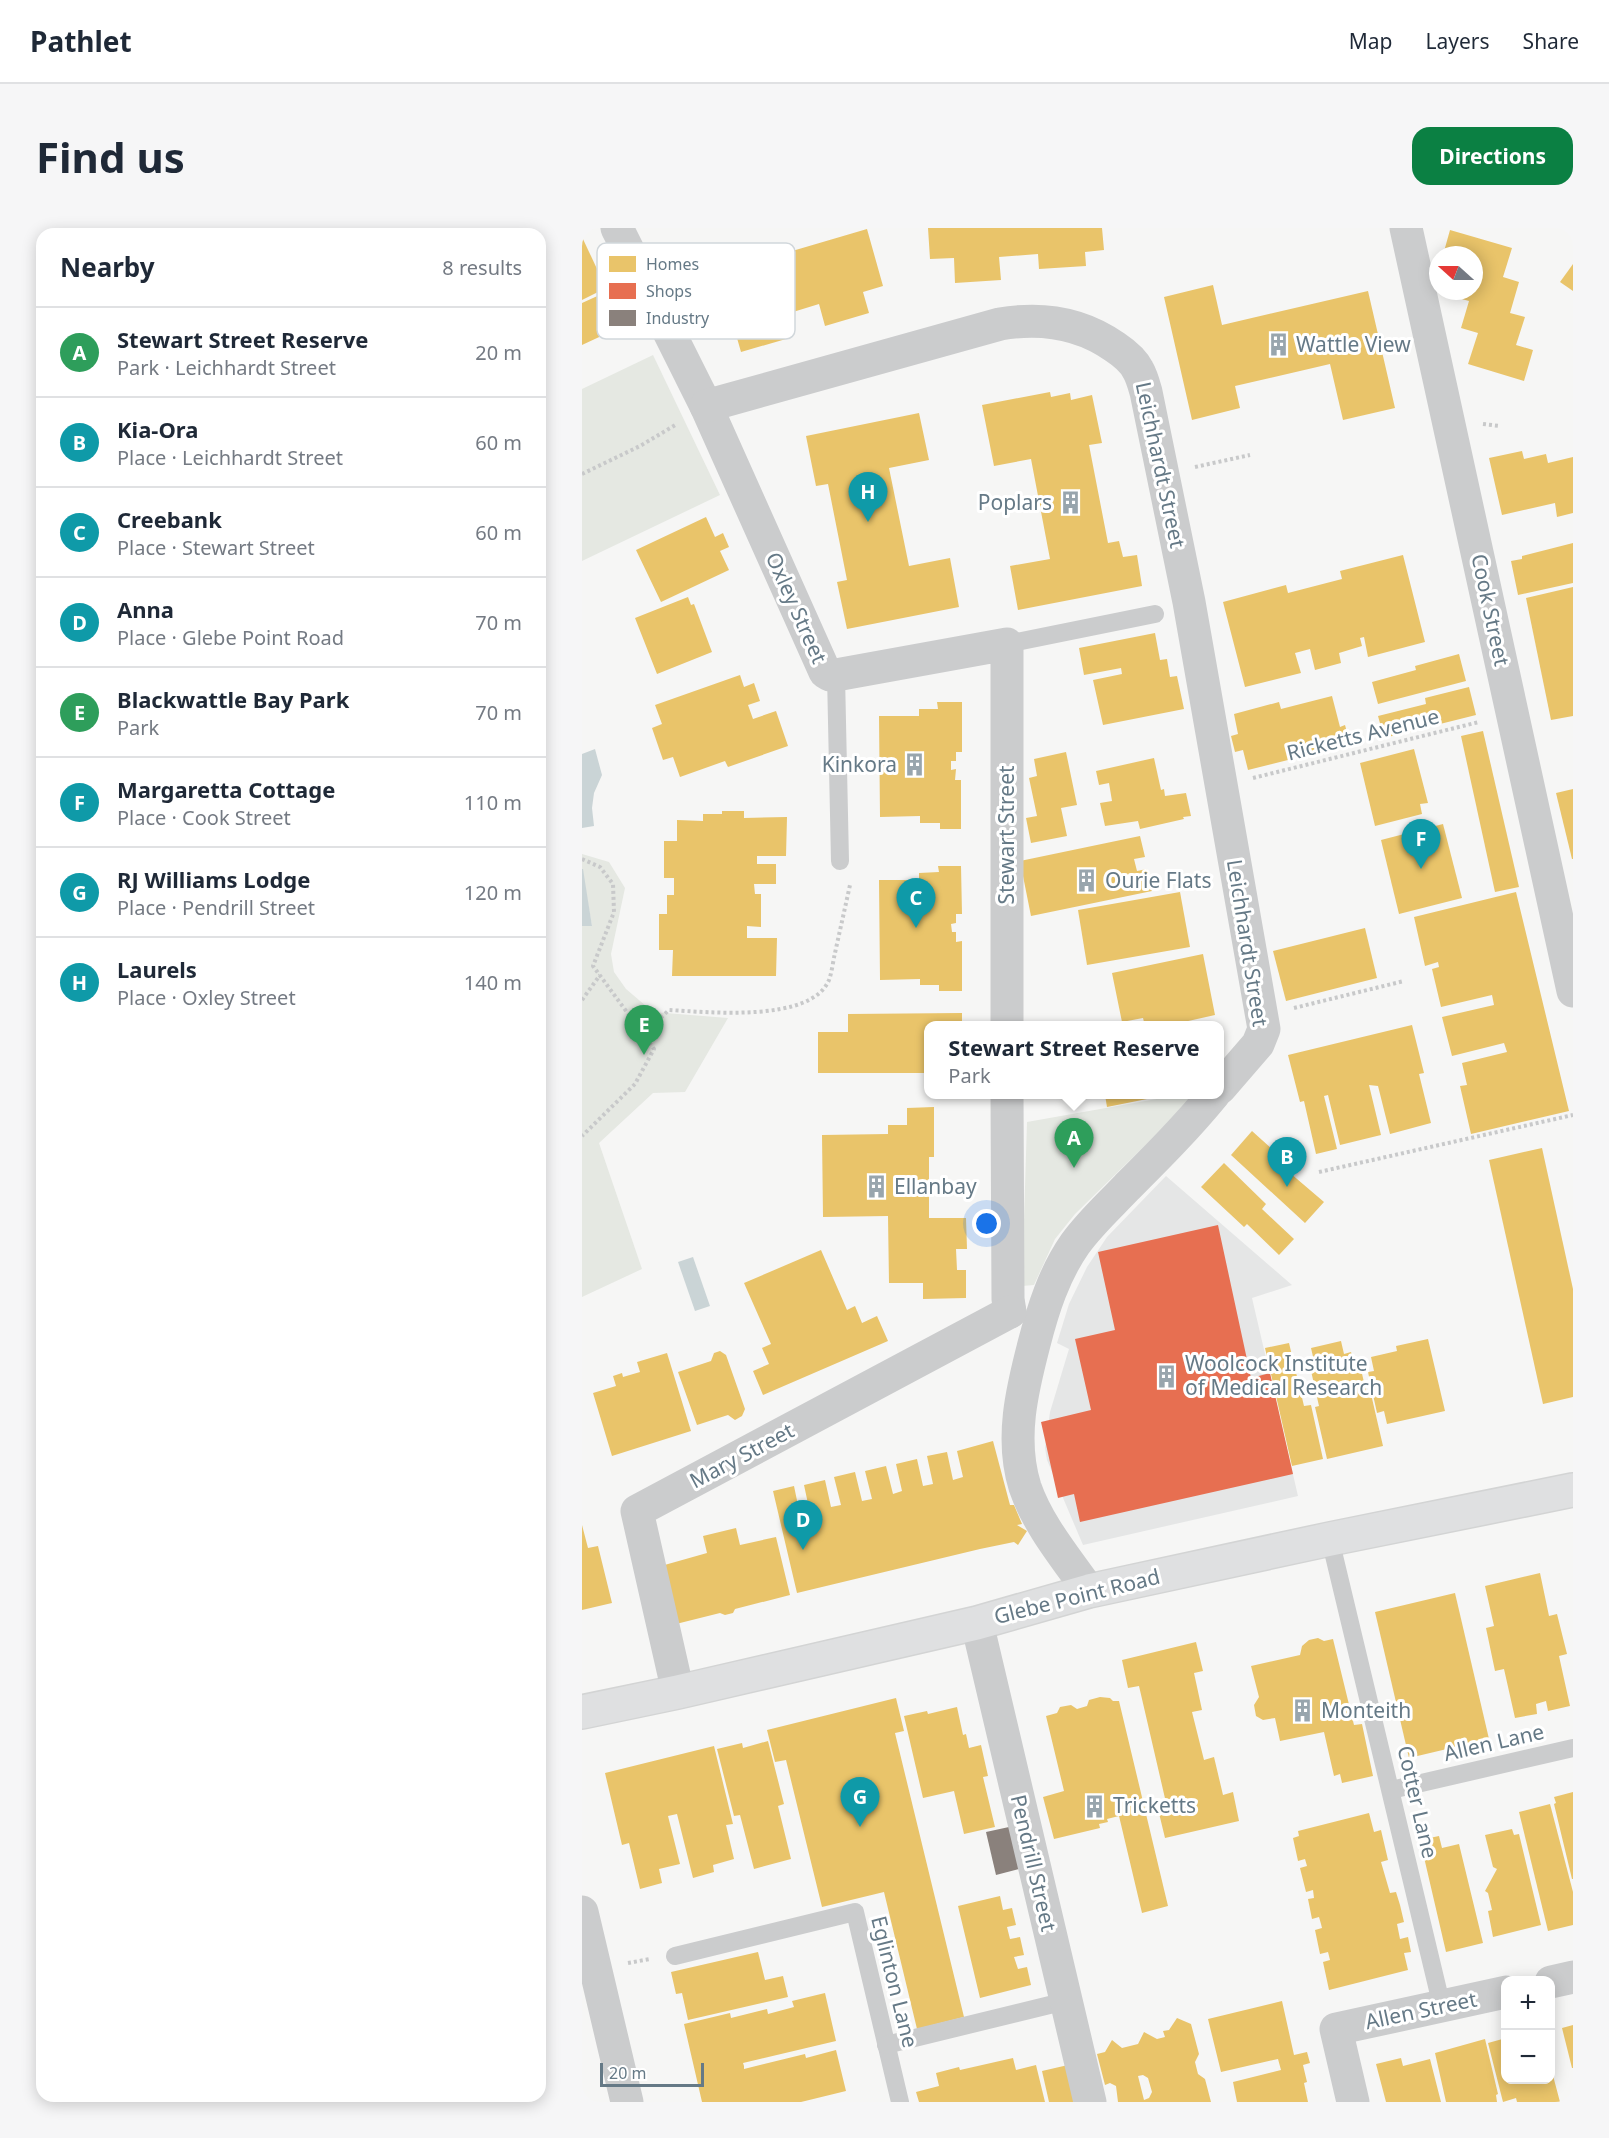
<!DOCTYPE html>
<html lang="en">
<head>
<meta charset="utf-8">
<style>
	body { margin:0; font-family:"Noto Sans",sans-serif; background:#f6f6f7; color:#1f2937 }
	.controls { position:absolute; right:18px; bottom:18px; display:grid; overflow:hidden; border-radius:12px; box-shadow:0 3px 15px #0003 }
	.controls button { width:54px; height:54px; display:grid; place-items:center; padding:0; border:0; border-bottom:2px solid #e0e1e3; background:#fff; color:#1f2937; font:30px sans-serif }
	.compass { position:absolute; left:847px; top:18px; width:54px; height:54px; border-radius:50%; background:#fff; box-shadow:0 3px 15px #0003; rotate:291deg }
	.scale { position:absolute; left:18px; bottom:15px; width:104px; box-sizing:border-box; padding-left:6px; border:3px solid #657986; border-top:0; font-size:16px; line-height:21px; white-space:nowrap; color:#657986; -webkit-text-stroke:4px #fff; paint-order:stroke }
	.you { position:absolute; left:405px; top:996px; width:21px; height:21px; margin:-15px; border:4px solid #fff; border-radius:50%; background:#1a73e8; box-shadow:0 0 0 9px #1a73e833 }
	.badge { display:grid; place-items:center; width:39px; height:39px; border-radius:50%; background:#0b8043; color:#fff; font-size:20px; font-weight:700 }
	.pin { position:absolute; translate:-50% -50px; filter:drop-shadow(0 2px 3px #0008) }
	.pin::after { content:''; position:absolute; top:32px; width:21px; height:18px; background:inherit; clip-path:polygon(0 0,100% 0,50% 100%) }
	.popup { position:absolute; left:342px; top:793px; width:300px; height:78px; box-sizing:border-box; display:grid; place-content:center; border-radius:12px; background:#fff; filter:drop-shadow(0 2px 4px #0005); font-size:20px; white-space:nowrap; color:#747a83 }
	.popup b { font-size:22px; color:#1f2937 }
	.popup::after { content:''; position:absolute; left:50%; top:100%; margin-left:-12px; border:12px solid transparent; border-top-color:#fff }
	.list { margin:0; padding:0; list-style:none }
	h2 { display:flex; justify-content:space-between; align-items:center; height:78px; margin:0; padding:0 24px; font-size:26px }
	h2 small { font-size:20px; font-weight:400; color:#747a83 }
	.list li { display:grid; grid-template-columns:39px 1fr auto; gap:18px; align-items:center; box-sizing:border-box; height:90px; padding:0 24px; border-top:2px solid #e0e1e3 }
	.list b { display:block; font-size:22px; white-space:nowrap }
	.list p { margin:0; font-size:20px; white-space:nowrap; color:#747a83 }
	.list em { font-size:20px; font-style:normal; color:#747a83 }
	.map { position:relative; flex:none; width:991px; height:1874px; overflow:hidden; border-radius:18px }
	header { display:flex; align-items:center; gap:36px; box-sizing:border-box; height:84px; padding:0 30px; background:#fff; border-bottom:2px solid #e0e1e3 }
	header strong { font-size:28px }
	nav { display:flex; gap:33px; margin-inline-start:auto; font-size:21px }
	.intro { display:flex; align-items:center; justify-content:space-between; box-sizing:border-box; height:144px; padding:0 36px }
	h1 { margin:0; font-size:42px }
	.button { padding:15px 27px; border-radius:18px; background:#0b8043; color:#fff; font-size:21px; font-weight:700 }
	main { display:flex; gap:36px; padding:0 36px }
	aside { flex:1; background:#fff; border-radius:18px; box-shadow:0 3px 15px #0003 }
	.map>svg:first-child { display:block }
	.built { fill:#e5e6e6 }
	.green { fill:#e5e8e2 }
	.water { fill:#cad4d6 }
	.homes { fill:#e9c46a; fill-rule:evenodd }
	.shops { fill:#e76f51 }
	.industry { fill:#8a817c }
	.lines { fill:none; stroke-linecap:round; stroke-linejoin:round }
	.secondary-casing { stroke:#d3d4d4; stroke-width:36 }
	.path { stroke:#c8c9ca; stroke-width:4; stroke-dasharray:3 3; stroke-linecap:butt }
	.lane { stroke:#cbcccd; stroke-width:18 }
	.street { stroke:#cbcccd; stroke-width:33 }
	.secondary { stroke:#dfe0e1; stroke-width:33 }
	.labels { text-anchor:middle; stroke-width:6; stroke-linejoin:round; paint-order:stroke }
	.poi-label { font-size:21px; fill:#657986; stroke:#fff; text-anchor:start }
	.street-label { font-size:21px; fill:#657986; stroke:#fff }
	.key { fill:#fff; stroke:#d1d7db; stroke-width:1.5 }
	.key-label { font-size:16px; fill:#657986 }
</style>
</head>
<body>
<header>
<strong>Pathlet</strong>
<nav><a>Map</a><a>Layers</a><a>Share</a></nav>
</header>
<div class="intro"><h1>Find us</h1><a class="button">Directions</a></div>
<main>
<aside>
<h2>Nearby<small>8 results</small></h2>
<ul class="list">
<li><span class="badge" style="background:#2e9e5b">A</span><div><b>Stewart Street Reserve</b><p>Park · Leichhardt Street</p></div><em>20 m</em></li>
<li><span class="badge" style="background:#0f9aa8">B</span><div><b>Kia-Ora</b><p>Place · Leichhardt Street</p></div><em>60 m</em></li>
<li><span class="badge" style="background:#0f9aa8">C</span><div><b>Creebank</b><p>Place · Stewart Street</p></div><em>60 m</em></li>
<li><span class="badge" style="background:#0f9aa8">D</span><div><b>Anna</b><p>Place · Glebe Point Road</p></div><em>70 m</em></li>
<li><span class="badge" style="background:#2e9e5b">E</span><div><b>Blackwattle Bay Park</b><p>Park</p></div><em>70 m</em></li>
<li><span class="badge" style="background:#0f9aa8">F</span><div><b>Margaretta Cottage</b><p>Place · Cook Street</p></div><em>110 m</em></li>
<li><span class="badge" style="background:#0f9aa8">G</span><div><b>RJ Williams Lodge</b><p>Place · Pendrill Street</p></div><em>120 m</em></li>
<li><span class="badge" style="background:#0f9aa8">H</span><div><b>Laurels</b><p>Place · Oxley Street</p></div><em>140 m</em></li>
</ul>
</aside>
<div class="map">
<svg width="991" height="1874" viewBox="0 0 991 1874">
	<rect width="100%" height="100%" fill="#f6f6f5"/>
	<path class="built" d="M584,948L710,1057L670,1070L716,1268L501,1317L465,1232L463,1220L468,1184L487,1121L475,1115L487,1076L505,1039L525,1009Z"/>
	<g class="green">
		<path d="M71,127L138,267L0,333V161Z"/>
		<path d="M0,626L27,634L43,660L29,726L32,744L44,761L71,784L146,790L103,864L71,865L17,915L60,1041L0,1069V698H10L0,641Z"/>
		<path d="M597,867H612L591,890L493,986L473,1011L452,1057L440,1058L445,894Z"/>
	</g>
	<g class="water">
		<path d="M13,521L20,547L12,565L10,580L12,598L0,600V526Z"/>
		<path d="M0,641H1L10,698H0Z"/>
		<path d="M111,1029L128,1078L113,1083L96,1034Z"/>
	</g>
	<g class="homes">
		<path d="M346,0H520L522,22L503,24L504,38L457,41L456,26L417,29L419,52L373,55L372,30L348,31Z"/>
		<path d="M285,1L301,58L281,64L287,85L243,98L237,76L198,88L204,111L159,124L153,103L131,109L115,51Z"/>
		<path d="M868,2L930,20L921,49L937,54L928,85L943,89L934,117L951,122L942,153L886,136L896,105L879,100L887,73L865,67L867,63H892V27H861Z"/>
		<path d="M0,9L24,60L0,72Z"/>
		<path d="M991,36V63L978,54Z"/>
		<path d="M631,57L640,97L786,63L813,180L761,192L748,136L653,158L658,180L610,192L582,69Z"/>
		<path d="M33,60L45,86L39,89L43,97L0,117V75Z"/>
		<path d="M468,164L469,169L488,165L489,172L510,167L520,215L507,217L526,315L537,313L541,329L555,327L560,358L436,382L428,338L468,331L449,231L412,238L400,177Z"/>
		<path d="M337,185L347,232L307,240L327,338L368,330L377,379L265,401L255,354L265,352L246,256L234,258L224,208Z"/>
		<path d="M940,223L942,231L964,226L966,235L991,229V285L975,289L973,275L920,287L907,230Z"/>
		<path d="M124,289L133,309L141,305L147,319L138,323L147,342L79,374L54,322Z"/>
		<path d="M991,315V355L936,367L929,333L940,331V328Z"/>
		<path d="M821,327L843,414L786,429L782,409L778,410L780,418L757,425L759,435L733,442L728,421L713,425L719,445L663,459L641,374L704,357L706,365L760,351L758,343Z"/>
		<path d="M991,359V488L969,492L944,370Z"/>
		<path d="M106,369L109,377L112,376L130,424L75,446L53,390Z"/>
		<path d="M573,405L578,432L585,431L588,449L595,448L602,481L521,497L511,452L540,446L539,440L502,447L497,420Z"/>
		<path d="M877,426L884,453L796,476L790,454L834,442L833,438Z"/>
		<path d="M158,447L162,459L172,455L178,473L166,477L171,491L194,483L206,518L146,539L143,533L98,549L91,529L81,532L70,500L80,496L73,477Z"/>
		<path d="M887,459L894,487L802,510L796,488L844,476L843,470Z"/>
		<path d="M750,468L758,499L763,497L767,512L760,514L762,518L666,542L661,522L653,524L649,508L656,506L652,486L697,474L699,481Z"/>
		<path d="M355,474H380V524H374V533H369V542L374,541L373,552H379V601H358V595H338V588L298,589L297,488H337V481H356Z"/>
		<path d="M901,503L937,659L913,664L879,508Z"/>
		<path d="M832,521L846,575L838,576L840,586L793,598L778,535Z"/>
		<path d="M484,524L495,577L479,580L485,608L449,615L444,590L455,588L447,550L455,548L452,531Z"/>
		<path d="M572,530L579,562L582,561L583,568L604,565L609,588L601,589L602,591L558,601L556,593L523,598L518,575L530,573L527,555L517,557L514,543Z"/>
		<path d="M991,561V631H990L974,565Z"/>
		<path d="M140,583H162V590L205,589L204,628H175V636H194V656H172L173,666H179V699L165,698V710H195L194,748H90L91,722H77V686H85V667H92V650H82V613H95V592L121,593V586H140Z"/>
		<path d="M861,596L880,670L817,686L799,612Z"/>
		<path d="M558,608L563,629L552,631L555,643L565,641L570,663L449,688L438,633Z"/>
		<path d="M356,638H379L380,686H374V695L369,696L370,704H374V714L380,713V763H357V757H338V751L298,752L297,652H337V645L357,644Z"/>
		<path d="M598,664L608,719L505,737L496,682Z"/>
		<path d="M934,664L987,883L889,906L878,858L885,857L880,835L925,824L922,815L870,828L860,789L912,777L910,767L859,779L850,741L857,739L856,734L843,738L832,689Z"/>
		<path d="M783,700L795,750L704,773L691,723Z"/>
		<path d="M621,726L633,787L584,798H563L561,790L540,794L530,745Z"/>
		<path d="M380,785V798H346V845H236V804H266V786Z"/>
		<path d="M830,797L842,845L837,846L849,895L808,906L796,858L787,857L799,907L758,917L746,867L742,868L755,921L734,926L722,873L718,874L706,827Z"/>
		<path d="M523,867H580V868L525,879Z"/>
		<path d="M352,879V929H347V990H384L385,1021H374L375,1042H384V1070L341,1071V1055H307L306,988L241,989L240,907L306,906V897H325V880Z"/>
		<path d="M670,903L712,941L708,945L742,974L723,995L649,927Z"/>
		<path d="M960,920L991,1061V1169L961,1176L907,932Z"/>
		<path d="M642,935L684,976L680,981L712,1011L697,1027L665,996L662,999L619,959Z"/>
		<path d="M239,1022L265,1082L273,1078L280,1095L295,1088L306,1113L181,1167L171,1143L187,1136L180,1120L189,1116L162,1055Z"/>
		<path d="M846,1111L863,1183L805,1196L802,1183L795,1185L786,1144L792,1143L789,1129L815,1123L814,1118Z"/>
		<path d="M759,1113L762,1126L769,1124L772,1134L777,1133L785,1167L789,1166L801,1218L745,1231L733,1179L737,1178L727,1134L732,1133L729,1120Z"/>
		<path d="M707,1115L722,1178L729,1177L741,1231L710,1238L683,1120Z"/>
		<path d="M138,1123L144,1127L163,1181L160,1188L153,1192L146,1187L115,1197L96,1144L129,1133L132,1125Z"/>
		<path d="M85,1125L109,1203L30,1228L11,1165L34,1158L31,1148L40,1145L41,1149L58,1144L55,1134Z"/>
		<path d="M411,1213L428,1277H432L440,1296L435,1297L445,1303L436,1317L432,1314L398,1321L215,1365L191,1263L212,1258L218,1287L228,1285L222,1257L243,1252L249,1279L259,1277L252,1249L273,1244L280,1273L290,1271L283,1243L304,1238L311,1266L320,1263L314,1236L335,1231L341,1258L351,1256L345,1228L365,1224L371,1252L381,1249L375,1223Z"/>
		<path d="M0,1297L6,1320L16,1318L30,1375L0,1382Z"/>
		<path d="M154,1300L158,1317L194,1309L208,1367L153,1381L151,1385L143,1387L138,1385L94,1396L79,1338L125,1325L121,1308Z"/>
		<path d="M958,1345L967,1388L975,1386L985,1426L977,1428L988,1478L966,1483L964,1473L954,1476L955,1486L933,1490L922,1441L913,1443L904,1400L912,1398L903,1358Z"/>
		<path d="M873,1365L907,1511L827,1530L793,1384Z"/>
		<path d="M736,1410L742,1413L751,1411L772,1497L780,1496L791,1548L760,1555L758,1546L752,1548L742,1504L698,1513L693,1490L681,1492L674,1488L672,1477L677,1469L669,1438L718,1427L720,1418L727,1412Z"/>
		<path d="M614,1414L621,1443L612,1445L620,1482L610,1484L622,1532L632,1529L641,1567L651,1564L657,1593L583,1610L576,1581L585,1579L557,1458L546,1460L540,1432Z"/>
		<path d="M518,1469L528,1470L531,1473H537L586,1678L560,1685L537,1588L525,1591L526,1594L517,1596L518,1600L472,1611L461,1569L482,1563L464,1488L475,1485L478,1479L489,1477L495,1481L505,1478L507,1472Z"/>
		<path d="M314,1470L322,1503L313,1505L382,1789L335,1801L302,1664L240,1679L204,1532L193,1534L185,1502Z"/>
		<path d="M375,1479L381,1507L384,1506L387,1520L399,1517L406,1548L401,1549L413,1599L382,1606L372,1563L341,1570L322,1488L345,1483L346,1486Z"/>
		<path d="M186,1513L202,1576L196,1578L209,1631L172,1641L158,1587L152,1588L135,1521L160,1515L161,1520Z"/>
		<path d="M132,1518L151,1596L144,1597L152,1631L131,1637L132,1644L111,1650L95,1586L86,1588L98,1636L77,1641L80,1655L58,1661L47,1615L40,1617L23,1545Z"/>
		<path d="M991,1564V1651H990L972,1576L974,1575L972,1569Z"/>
		<path d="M968,1576L991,1664V1697L966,1703L937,1584Z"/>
		<path d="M787,1585L792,1604L799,1602L806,1632L799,1634L808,1665L814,1664L818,1677L822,1694L815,1696L818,1711L826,1709L829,1724L822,1725L826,1742L747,1762L741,1734L748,1732L746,1724L738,1726L733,1702L740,1700L739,1696L737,1689L730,1691L726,1671L732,1670L731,1662L724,1664L718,1640L725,1638L723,1631L716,1633L711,1610L717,1608L716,1603Z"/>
		<path d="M930,1601L932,1607L937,1606L959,1697L911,1709L906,1683L910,1682L906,1665L903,1663L915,1641L911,1639L903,1607Z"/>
		<path d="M857,1608L860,1620L877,1616L901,1715L864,1724L838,1612Z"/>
		<path d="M418,1668L421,1682L430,1680L434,1697L425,1699L428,1711L438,1709L442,1727L432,1729L436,1741L445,1739L449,1757L398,1770L376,1678Z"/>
		<path d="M176,1724L183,1752L201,1748L206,1769L106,1792L100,1765L94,1766L89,1744Z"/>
		<path d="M243,1765L254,1813L161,1835L162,1838V1841L223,1826L224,1830L254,1822L264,1863L219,1874H120L102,1796L148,1785L149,1790L185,1781L186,1786L212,1779L210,1773Z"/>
		<path d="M700,1773L712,1827L725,1824L728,1835L721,1837L725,1854L722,1855L726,1874H655L651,1854L699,1842L696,1831L639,1844L626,1791Z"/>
		<path d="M595,1790L609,1796L617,1826L613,1834L616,1846L623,1851L629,1874H536L534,1858L528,1855L523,1857L515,1826L523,1824L530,1812L540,1820L556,1816L562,1804L575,1811L583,1809L581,1803L587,1802ZM561,1847L566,1850L570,1864L567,1870L562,1872L556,1848Z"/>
		<path d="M991,1797V1840H990L980,1800Z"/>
		<path d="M924,1810V1852H969V1840L978,1874H935L934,1870L921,1874L906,1815Z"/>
		<path d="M903,1811L916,1866L914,1867L915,1874H864L853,1825Z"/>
		<path d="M431,1830L434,1842L454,1837L463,1874H337L334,1864L357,1858L354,1845L377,1839L378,1842Z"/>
		<path d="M819,1830L821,1838L848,1831L859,1874H804L794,1836Z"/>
		<path d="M486,1837L495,1874H467L460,1843Z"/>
	</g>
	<path class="shops" d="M636,997L669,1150L688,1145L711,1246L498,1294L492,1266L476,1270L459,1194L509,1182L493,1111L533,1102L516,1024Z"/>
	<path class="industry" d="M427,1599L437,1641L414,1647L404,1604Z"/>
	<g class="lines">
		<defs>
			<path id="secondary" d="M0,1484L96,1464L395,1395L507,1363L748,1311L991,1262"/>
		</defs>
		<use href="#secondary" class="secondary-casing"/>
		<g class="path">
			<path d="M901,196L918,198"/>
			<path d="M613,239L668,227"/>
			<path d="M0,246L58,218L95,196"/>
			<path d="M671,550L897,494"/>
			<path d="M0,631L18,639L31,656L32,684L11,738L72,821L53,856L0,908"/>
			<path d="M0,772L18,747"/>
			<path d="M712,780L822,753"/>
			<path d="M61,806L87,782C126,784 229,795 247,752C250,744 251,733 253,725C258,702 263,680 268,657"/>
			<path d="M737,944L991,887"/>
			<path d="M46,1735L68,1731"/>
		</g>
		<g class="lane">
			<path d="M425,416L573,386"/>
			<path d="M254,447L258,633"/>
			<path d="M748,1311L860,1779"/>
			<path d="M809,1562L991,1520"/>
			<path d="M93,1728L273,1684L318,1874"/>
			<path d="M304,1817L484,1773"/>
		</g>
		<g class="street">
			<path d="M35,0L124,178L243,444L248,447H254L425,416V798"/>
			<path d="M824,0L991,763"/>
			<path d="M124,178L418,96C459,89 499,95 533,119C542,125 551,132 556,142C560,149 562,157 564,164L607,374L682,801L676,816L638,860"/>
			<path d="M425,866L426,1071L428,1084"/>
			<path d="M507,1363C484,1330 456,1297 443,1259C428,1211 440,1162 452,1116C461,1081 472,1046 493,1016C508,995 528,977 545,959C575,929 605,899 632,866"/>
			<path d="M395,1395L508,1874"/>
			<path d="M96,1464L55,1283L428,1084"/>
			<path d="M0,1684L45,1874"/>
			<path d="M969,1754L991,1749"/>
			<path d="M771,1874L754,1801L924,1764"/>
		</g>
		<use href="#secondary" class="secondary"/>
	</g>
	<defs>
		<symbol id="building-bare" viewBox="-9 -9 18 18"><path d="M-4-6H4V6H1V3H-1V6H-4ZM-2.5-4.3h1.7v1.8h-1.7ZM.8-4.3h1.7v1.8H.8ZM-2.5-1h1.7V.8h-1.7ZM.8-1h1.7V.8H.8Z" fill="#98a5ad" stroke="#fff" stroke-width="2.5" paint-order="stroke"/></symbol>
	</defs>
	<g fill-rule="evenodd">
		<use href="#building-bare" x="680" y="100" width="33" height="33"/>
		<use href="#building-bare" x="472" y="258" width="33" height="33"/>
		<use href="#building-bare" x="316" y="520" width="33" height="33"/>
		<use href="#building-bare" x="488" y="636" width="33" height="33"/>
		<use href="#building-bare" x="278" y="942" width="33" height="33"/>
		<use href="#building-bare" x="568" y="1132" width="33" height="33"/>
		<use href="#building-bare" x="704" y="1466" width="33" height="33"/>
		<use href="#building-bare" x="496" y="1562" width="33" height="33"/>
	</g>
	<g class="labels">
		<g class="poi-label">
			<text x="714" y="124">Wattle View</text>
			<text x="470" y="282" text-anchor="end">Poplars</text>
			<text x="315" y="544" text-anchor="end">Kinkora</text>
			<text x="523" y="660">Ourie Flats</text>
			<text x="312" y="966">Ellanbay</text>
			<text x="603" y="1143">Woolcock Institute<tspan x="603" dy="24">of Medical Research</tspan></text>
			<text x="739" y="1490">Monteith</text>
			<text x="531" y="1585">Tricketts</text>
		</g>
		<g class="street-label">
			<text transform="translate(578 237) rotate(78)" y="7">Leichhardt Street</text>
			<text transform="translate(214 380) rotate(66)" y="7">Oxley Street</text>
			<text transform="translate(908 382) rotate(78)" y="7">Cook Street</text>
			<text transform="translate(781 507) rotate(-14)" y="7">Ricketts Avenue</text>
			<text transform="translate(425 607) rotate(-90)" y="7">Stewart Street</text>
			<text transform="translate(665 715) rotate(81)" y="7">Leichhardt Street</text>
			<text transform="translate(160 1228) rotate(-28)" y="7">Mary Street</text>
			<text transform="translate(495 1369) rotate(-14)" y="7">Glebe Point Road</text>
			<text transform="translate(912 1515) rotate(-13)" y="7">Allen Lane</text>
			<text transform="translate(835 1574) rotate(77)" y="7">Cotter Lane</text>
			<text transform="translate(451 1635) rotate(77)" y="7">Pendrill Street</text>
			<text transform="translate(312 1754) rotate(76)" y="7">Eglinton Lane</text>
			<text transform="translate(839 1783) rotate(-12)" y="7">Allen Street</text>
		</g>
	</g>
	<rect x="15" y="15" width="198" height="96" rx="9" class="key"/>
	<rect x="27" y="28" width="27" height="16" fill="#e9c46a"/>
	<rect x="27" y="55" width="27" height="16" fill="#e76f51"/>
	<rect x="27" y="82" width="27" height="16" fill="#8a817c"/>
	<g class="key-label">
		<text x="64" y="42">Homes</text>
		<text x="64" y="69">Shops</text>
		<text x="64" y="96">Industry</text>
	</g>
</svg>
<div class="controls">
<button>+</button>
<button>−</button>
</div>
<svg class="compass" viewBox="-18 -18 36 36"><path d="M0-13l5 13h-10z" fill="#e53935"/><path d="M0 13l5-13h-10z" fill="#747a83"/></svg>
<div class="scale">20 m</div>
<div class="you"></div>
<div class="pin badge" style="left:492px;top:940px;background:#2e9e5b">A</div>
<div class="popup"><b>Stewart Street Reserve</b>Park</div>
<div class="pin badge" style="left:705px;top:959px;background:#0f9aa8">B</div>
<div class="pin badge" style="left:334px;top:700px;background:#0f9aa8">C</div>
<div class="pin badge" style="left:221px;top:1322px;background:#0f9aa8">D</div>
<div class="pin badge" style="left:62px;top:827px;background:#2e9e5b">E</div>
<div class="pin badge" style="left:839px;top:641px;background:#0f9aa8">F</div>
<div class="pin badge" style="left:278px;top:1599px;background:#0f9aa8">G</div>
<div class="pin badge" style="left:286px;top:294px;background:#0f9aa8">H</div>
</div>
</main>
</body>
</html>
